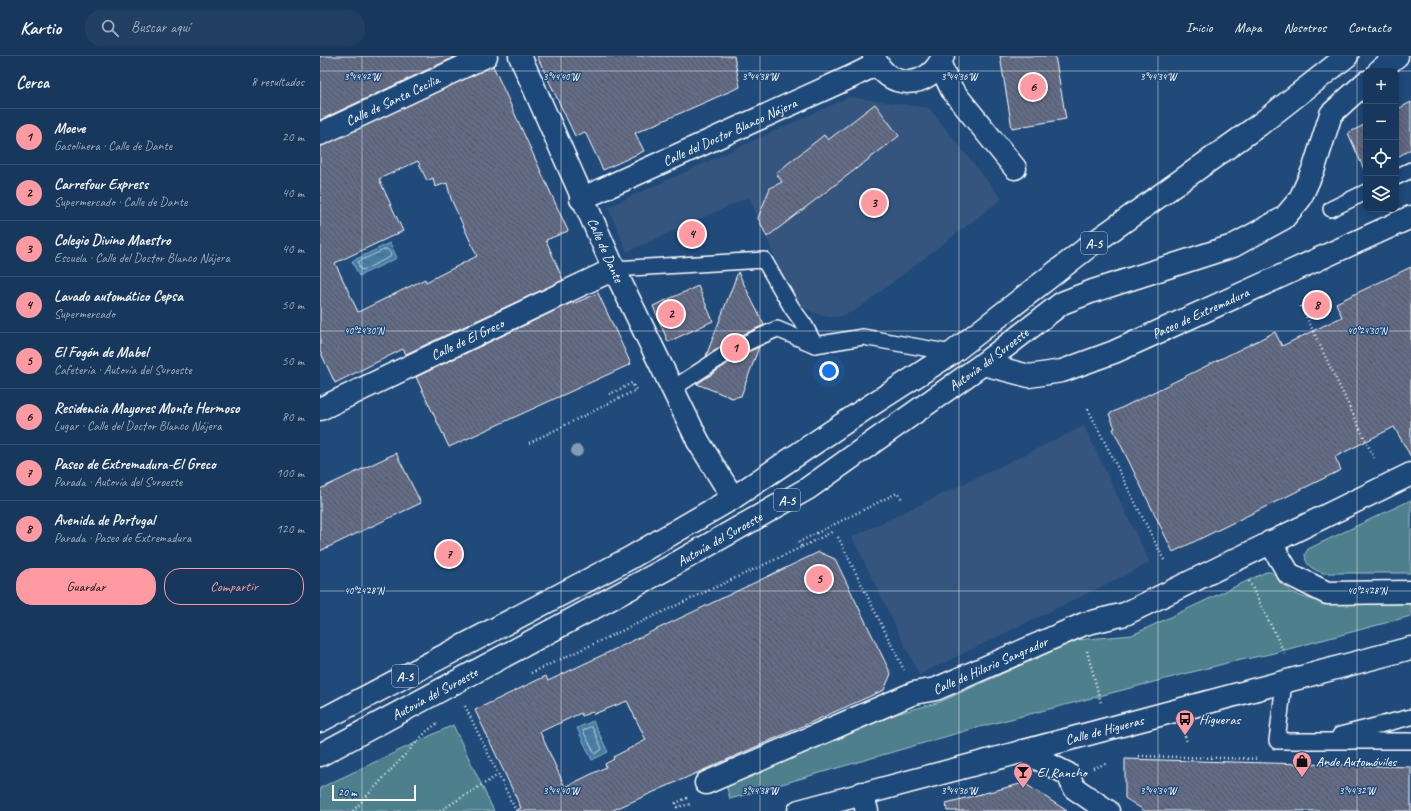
<!DOCTYPE html>
<html lang="es">
<head>
<meta charset="utf-8">
<style>
	body { margin:0; font-family:Caveat,sans-serif; background:#203f62; color:#f1f3f6 }
	.controls { position:absolute; right:12px; top:12px; display:grid; overflow:hidden; border-radius:8px; box-shadow:0 2px 10px #0003 }
	.controls button { width:36px; height:36px; display:grid; place-items:center; padding:0; border:0; border-bottom:1px solid #365272; background:#17385c; color:#f1f3f6; font:20px sans-serif }
	.scale { position:absolute; left:12px; bottom:10px; width:84px; box-sizing:border-box; padding-left:4px; border:2px solid #fff; border-top:0; font-size:11px; line-height:14px; white-space:nowrap; color:#fff; -webkit-text-stroke:3px #1f4a7a; paint-order:stroke }
	.you { position:absolute; left:509px; top:315px; width:14px; height:14px; margin:-10px; border:3px solid #fff; border-radius:50%; background:#1a73e8; box-shadow:0 0 0 6px #1a73e833 }
	.badge { display:grid; place-items:center; width:26px; height:26px; border-radius:50%; background:#ff9aa2; color:#111; font-size:13px; font-weight:700 }
	.pin { position:absolute; translate:-50% -50%; border:2px solid #fff; box-shadow:0 1px 4px #0006 }
	.list { margin:0; padding:0; list-style:none }
	h2 { display:flex; justify-content:space-between; align-items:center; height:52px; margin:0; padding:0 16px; font-size:17px }
	h2 small { font-size:13px; font-weight:400; color:#9eacbb }
	.list li { display:grid; grid-template-columns:26px 1fr auto; gap:12px; align-items:center; box-sizing:border-box; height:56px; padding:0 16px; border-top:1px solid #365272 }
	.list b { display:block; font-size:15px; white-space:nowrap }
	.list p { margin:0; font-size:13px; white-space:nowrap; color:#9eacbb }
	.list em { font-size:13px; font-style:normal; color:#9eacbb }
	.actions { display:flex; gap:8px; padding:12px 16px }
	.actions a { flex:1; padding:9px 0; border:1px solid #ff9aa2; border-radius:16px; text-align:center; font-size:14px; color:#ff9aa2 }
	.actions .main { background:#ff9aa2; color:#111 }
	.icon { flex:none; width:22px; height:22px; fill:none; stroke:currentColor; stroke-width:2; stroke-linecap:round; stroke-linejoin:round }
	.map { position:relative; flex:none; width:1091px; height:755px; overflow:hidden }
	header { display:flex; align-items:center; gap:24px; box-sizing:border-box; height:56px; padding:0 20px; background:#17385c; border-bottom:1px solid #365272 }
	header strong { font-size:19px }
	nav { display:flex; gap:22px; margin-inline-start:auto; font-size:14px }
	.search { width:280px; height:36px; background:#203f62; display:flex; align-items:center; gap:10px; box-sizing:border-box; padding:0 14px; border-radius:16px; color:#9eacbb; font-size:15px }
	main { display:flex }
	aside { flex:1; background:#17385c }
	.map>svg:first-child { display:block }
	.built { fill:#34547e }
	.green { fill:#4e808c; stroke:#a6c0c6 }
	.water { fill:url(#water-ripples); stroke:#90b1c8 }
	.lines { fill:none; stroke-linecap:round; stroke-linejoin:round }
	.shore { stroke:#b5cbda; stroke-width:1 }
	.building { fill:url(#building-back-hatch); stroke:#fff; fill-rule:evenodd }
	.lane-casing { stroke:#fff; stroke-width:18 }
	.street-casing { stroke:#fff; stroke-width:25 }
	.secondary-casing { stroke:#fff; stroke-width:25 }
	.primary-casing { stroke:#fff; stroke-width:25 }
	.highway-casing { stroke:#fff; stroke-width:25 }
	.path { stroke:#fff; stroke-width:2.5; stroke-dasharray:1 3; stroke-linecap:butt }
	.lane { stroke:#1f4a7a; stroke-width:15 }
	.street { stroke:#1f4a7a; stroke-width:22 }
	.secondary { stroke:#1f4a7a; stroke-width:22 }
	.primary { stroke:#1f4a7a; stroke-width:22 }
	.highway { stroke:#1f4a7a; stroke-width:22 }
	.tree { fill:#829cb3 }
	.ticks { fill:none; stroke:#fff; stroke-width:1; stroke-opacity:0.45 }
	.labels { text-anchor:middle; stroke-width:3; stroke-linejoin:round; paint-order:stroke }
	.shield { fill:#1f4a7a; stroke:#bcc9d7; stroke-width:1 }
	.shield-label { font-size:13px; font-weight:bold; fill:#fff }
	.street-label { font-size:14px; fill:#fff; stroke:#1f4a7a }
	.poi-label { font-size:14px; fill:#fff; stroke:#1f4a7a; text-anchor:start }
	.ticks-label { font-size:10px; text-anchor:middle; fill:#fff; stroke:#1f4a7a; stroke-width:3; stroke-linejoin:round; paint-order:stroke }
</style>
</head>
<body>
<header>
<strong>Kartio</strong>
<div class="search"><svg class="icon" aria-label="search" viewBox="0 0 24 24"><circle cx="10" cy="10" r="6"/><path d="M15 15l6 6"/></svg>Buscar aquí</div>
<nav><a>Inicio</a><a>Mapa</a><a>Nosotros</a><a>Contacto</a></nav>
</header>
<main>
<aside>
<h2>Cerca<small>8 resultados</small></h2>
<ul class="list">
<li><span class="badge">1</span><div><b>Moeve</b><p>Gasolinera · Calle de Dante</p></div><em>20 m</em></li>
<li><span class="badge">2</span><div><b>Carrefour Express</b><p>Supermercado · Calle de Dante</p></div><em>40 m</em></li>
<li><span class="badge">3</span><div><b>Colegio Divino Maestro</b><p>Escuela · Calle del Doctor Blanco Nájera</p></div><em>40 m</em></li>
<li><span class="badge">4</span><div><b>Lavado automático Cepsa</b><p>Supermercado</p></div><em>50 m</em></li>
<li><span class="badge">5</span><div><b>El Fogón de Mabel</b><p>Cafetería · Autovía del Suroeste</p></div><em>50 m</em></li>
<li><span class="badge">6</span><div><b>Residencia Mayores Monte Hermoso</b><p>Lugar · Calle del Doctor Blanco Nájera</p></div><em>80 m</em></li>
<li><span class="badge">7</span><div><b>Paseo de Extremadura-El Greco</b><p>Parada · Autovía del Suroeste</p></div><em>100 m</em></li>
<li><span class="badge">8</span><div><b>Avenida de Portugal</b><p>Parada · Paseo de Extremadura</p></div><em>120 m</em></li>
</ul>
<div class="actions"><a class="main">Guardar</a><a>Compartir</a></div>
</aside>
<div class="map">
<svg width="1091" height="755" viewBox="0 0 1091 755">
	<defs>
		<pattern id="water-ripples" width="26" height="14" patternUnits="userSpaceOnUse"><rect width="26" height="14" fill="#467da3"/><path d="M2 4q2-2 4 0t4 0M15 11q2-2 4 0t4 0" fill="none" stroke="#496478"/></pattern>
		<pattern id="building-back-hatch" width="6" height="6" patternUnits="userSpaceOnUse"><rect width="6" height="6" fill="#646c87"/><path d="M-1 5l2 2M0 0l6 6M5-1l2 2" fill="none" stroke="#545761"/></pattern>
	</defs>
	<rect width="100%" height="100%" fill="#1f4a7a"/>
	<filter id="ink" filterUnits="userSpaceOnUse"><feTurbulence type="fractalNoise" baseFrequency=".025" numOctaves="2"/><feDisplacementMap in="SourceGraphic" scale="8" xChannelSelector="R" yChannelSelector="G"/><feConvolveMatrix kernelMatrix="1 2 1 2 8 2 1 2 1" color-interpolation-filters="sRGB"/></filter>
	<g filter="url(#ink)">
		<g class="built">
			<path d="M529,41L609,52L682,143L535,255L518,261H507L492,256L483,251L471,239L429,141L307,196L288,151Z"/>
			<path d="M764,370L830,507L599,619L532,481Z"/>
		</g>
		<g class="green">
			<path d="M1091,444V517H1003C993,513 985,510 985,498L988,493Z"/>
			<path d="M946,516H951C960,523 965,532 974,537C1002,552 1059,547 1091,548V560L950,598L911,606L652,673L410,743L406,729L576,658L620,646L756,584L812,579Z"/>
			<path d="M133,669L174,755H0V732Z"/>
		</g>
		<g class="water">
			<path d="M70,187L77,202L39,220L32,205Z"/>
			<path d="M273,665L288,696L272,704L257,672Z"/>
		</g>
		<g class="lines">
			<g class="shore">
				<path d="M67,193L71,198L70,201L43,214L40,213L38,206Z"/>
				<path d="M270,671H272L282,693L275,698L263,675Z"/>
			</g>
		</g>
		<g class="building">
			<path d="M0,0H137L0,64Z"/>
			<path d="M217,0H414L420,31L315,77L324,95L283,114L265,76L255,80Z"/>
			<path d="M680,0H735L746,63L692,72Z"/>
			<path d="M173,10L248,175L226,184L243,224L86,298L83,293L15,327L0,295V90ZM98,105L107,125L113,122L115,131L127,127L131,143L157,200L106,226L105,223L38,256L15,207L83,175L59,123Z"/>
			<path d="M1091,46V93L1076,102V54Z"/>
			<path d="M555,48L579,80L447,181L438,162L450,132L462,126L456,117L504,79L508,84Z"/>
			<path d="M1046,68V118L1028,77Z"/>
			<path d="M1091,211V401L1074,371L1015,401L1021,414L853,496L793,373L795,372L789,358L955,276L962,290L1003,270L1022,261L1016,247Z"/>
			<path d="M418,216L444,269L411,284L386,300Z"/>
			<path d="M378,230L393,265L348,286L333,250Z"/>
			<path d="M278,237L311,308L129,391L96,321L253,246V248Z"/>
			<path d="M439,291L421,340L412,342L377,328L419,300Z"/>
			<path d="M76,397L101,447L0,495V433Z"/>
			<path d="M499,496L515,503L571,618L564,634L291,755H195L201,752L155,654L226,620L228,625ZM307,645L326,684L293,701L294,703L285,708L286,711L245,731L220,676L261,657L262,660L272,656L274,658Z"/>
			<path d="M805,703L1091,711V755H825L805,742Z"/>
			<path d="M704,727L747,755H627L626,747Z"/>
		</g>
		<g class="lines">
			<defs>
				<g id="lane">
					<path d="M1076,121L1091,114"/>
					<path d="M1011,153L1046,136"/>
					<path d="M294,213L444,204L472,252L485,270L495,289"/>
					<path d="M352,333L415,292L457,273L495,289L543,281L632,297"/>
					<path d="M964,626L957,685H1091"/>
					<path d="M1020,679L1091,661"/>
				</g>
				<g id="street">
					<path id="s1" d="M200,0L294,213L378,385"/>
					<path d="M554,0C566,35 610,34 623,0"/>
					<path d="M620,9L632,34L695,112"/>
					<path id="s2" d="M0,78L166,0"/>
					<path id="s3" d="M261,143L533,20L557,8"/>
					<path id="s4" d="M0,353L294,213"/>
					<path d="M950,486L969,518L1007,537L1091,536"/>
					<path d="M702,695L748,718L754,732L788,755"/>
					<path id="s5" d="M386,727L594,637L616,633L764,568L805,558L1091,418"/>
					<path d="M542,737L547,755"/>
				</g>
				<g id="secondary">
					<path id="s6" d="M479,755L1091,592"/>
				</g>
				<g id="primary">
					<path id="s7" d="M663,308L709,320L742,315L794,296L1091,161"/>
				</g>
				<g id="highway">
					<path d="M1059,15L1077,0"/>
					<path d="M378,385L413,442"/>
					<path d="M0,665L310,502L413,442L542,355L632,297L772,188L939,69L1027,0"/>
					<path id="s8" d="M0,699L346,513L487,433L663,308L742,247L773,235L913,190L964,162L980,143L994,112L1011,58L1046,26"/>
				</g>
			</defs>
			<use href="#lane" class="lane-casing"/>
			<use href="#street" class="street-casing"/>
			<use href="#secondary" class="secondary-casing"/>
			<use href="#primary" class="primary-casing"/>
			<use href="#highway" class="highway-casing"/>
			<g class="path">
				<path d="M981,250L1054,402"/>
				<path d="M768,353L845,506"/>
				<path d="M209,387L316,334L312,327L288,339"/>
				<path d="M518,481L584,614"/>
				<path d="M482,491L514,475"/>
				<path d="M929,525L965,598"/>
				<path d="M767,595L781,647"/>
				<path d="M211,617L482,491L479,486L577,437L582,443"/>
				<path d="M145,650L196,755"/>
				<path d="M865,680L867,686"/>
				<path d="M819,700L943,703"/>
				<path d="M773,712L788,707"/>
				<path d="M367,742L356,747L357,751L371,748"/>
				<path d="M33,755L107,675L119,666"/>
				<path d="M120,755L178,719"/>
			</g>
			<use href="#lane" class="lane"/>
			<use href="#street" class="street"/>
			<use href="#secondary" class="secondary"/>
			<use href="#primary" class="primary"/>
			<use href="#highway" class="highway"/>
		</g>
		<circle class="tree" cx="257" cy="395" r="6"/>
	</g>
	<path class="ticks" d="M42,0V755M241,0V755M440,0V755M639,0V755M838,0V755M1037,0V755M0,15H1091M0,275H1091M0,535H1091"/>
	<defs>
		<symbol id="bus-pin" viewBox="-11 -11 22 30"><path d="M0 17L-7.5 6A9.5 9.5 0 1 1 7.5 6Z" fill="#ff9aa2" stroke="#1f4a7a"/><path d="M-5-6H5V4H4V6H2V4H-2V6H-4V4H-5ZM-3.5-4V0h7V-4ZM-3.5 1.2v1.5H-2V1.2ZM2 1.2v1.5H3.5V1.2Z" fill="#111"/></symbol>
		<symbol id="shop-pin" viewBox="-11 -11 22 30"><path d="M0 17L-7.5 6A9.5 9.5 0 1 1 7.5 6Z" fill="#ff9aa2" stroke="#1f4a7a"/><path d="M-5-2.5h2.3a2.7 3.5 0 0 1 5.4 0H5L5.5 6h-11ZM-1.5-2.5h3a1.5 2.3 0 0 0-3 0Z" fill="#111"/></symbol>
		<symbol id="bar-pin" viewBox="-11 -11 22 30"><path d="M0 17L-7.5 6A9.5 9.5 0 1 1 7.5 6Z" fill="#ff9aa2" stroke="#1f4a7a"/><path d="M-6-5H6L.8 .8V4.5H3.5V6h-7V4.5H-.8V.8Z" fill="#111"/></symbol>
	</defs>
	<g fill-rule="evenodd">
		<use href="#bus-pin" x="854" y="652" width="22" height="30"/>
		<use href="#shop-pin" x="971" y="694" width="22" height="30"/>
		<use href="#bar-pin" x="692" y="705" width="22" height="30"/>
	</g>
	<g class="labels">
		<g class="shield">
			<rect x="761" y="176" width="26" height="22" rx="3"/>
			<rect x="454" y="433" width="26" height="22" rx="3"/>
			<rect x="72" y="609" width="26" height="22" rx="3"/>
		</g>
		<g class="shield-label">
			<text x="774" y="192">A-5</text>
			<text x="467" y="449">A-5</text>
			<text x="85" y="625">A-5</text>
		</g>
		<g class="street-label">
			<text dy="5" stroke="none"><textPath href="#s2" startOffset="80">Calle de Santa Cecilia</textPath></text>
			<text dy="5" stroke="none"><textPath href="#s3" startOffset="163">Calle del Doctor Blanco Nájera</textPath></text>
			<text dy="5" stroke="none"><textPath href="#s1" startOffset="212">Calle de Dante</textPath></text>
			<text dy="5" stroke="none"><textPath href="#s7" startOffset="231">Paseo de Extremadura</textPath></text>
			<text dy="5" stroke="none"><textPath href="#s4" startOffset="163">Calle de El Greco</textPath></text>
			<text dy="5" stroke="none"><textPath href="#s8" startOffset="778">Autovía del Suroeste</textPath></text>
			<text dy="5" stroke="none"><textPath href="#s8" startOffset="454">Autovía del Suroeste</textPath></text>
			<text dy="5" stroke="none"><textPath href="#s5" startOffset="308">Calle de Hilario Sangrador</textPath></text>
			<text dy="5" stroke="none"><textPath href="#s8" startOffset="130">Autovía del Suroeste</textPath></text>
			<text dy="5" stroke="none"><textPath href="#s6" startOffset="316">Calle de Higueras</textPath></text>
		</g>
		<g class="poi-label">
			<text x="879" y="668">Higueras</text>
			<text x="996" y="710">Ande Automóviles</text>
			<text x="717" y="721">El Rancho</text>
		</g>
	</g>
	<g class="ticks-label">
		<text x="42" y="24">3°44'42"W</text>
		<text x="241" y="24">3°44'40"W</text>
		<text x="440" y="24">3°44'38"W</text>
		<text x="639" y="24">3°44'36"W</text>
		<text x="838" y="24">3°44'34"W</text>
		<text x="44" y="278">40°24'30"N</text>
		<text x="1047" y="278">40°24'30"N</text>
		<text x="44" y="538">40°24'28"N</text>
		<text x="1047" y="538">40°24'28"N</text>
		<text x="241" y="738">3°44'40"W</text>
		<text x="440" y="738">3°44'38"W</text>
		<text x="639" y="738">3°44'36"W</text>
		<text x="838" y="738">3°44'34"W</text>
		<text x="1037" y="738">3°44'32"W</text>
	</g>
</svg>
<div class="controls">
<button>+</button>
<button>−</button>
<button><svg class="icon" aria-label="locate" viewBox="0 0 24 24"><circle cx="12" cy="12" r="6"/><path d="M12 2v4M12 18v4M2 12h4M18 12h4"/></svg></button>
<button><svg class="icon" aria-label="layers" viewBox="0 0 24 24"><path d="M12 4l9 5-9 5-9-5zM3 14l9 5 9-5"/></svg></button>
</div>
<div class="scale">20 m</div>
<div class="you"></div>
<div class="pin badge" style="left:415px;top:292px">1</div>
<div class="pin badge" style="left:351px;top:258px">2</div>
<div class="pin badge" style="left:554px;top:147px">3</div>
<div class="pin badge" style="left:372px;top:178px">4</div>
<div class="pin badge" style="left:499px;top:523px">5</div>
<div class="pin badge" style="left:713px;top:31px">6</div>
<div class="pin badge" style="left:129px;top:498px">7</div>
<div class="pin badge" style="left:997px;top:249px">8</div>
</div>
</main>
</body>
</html>
